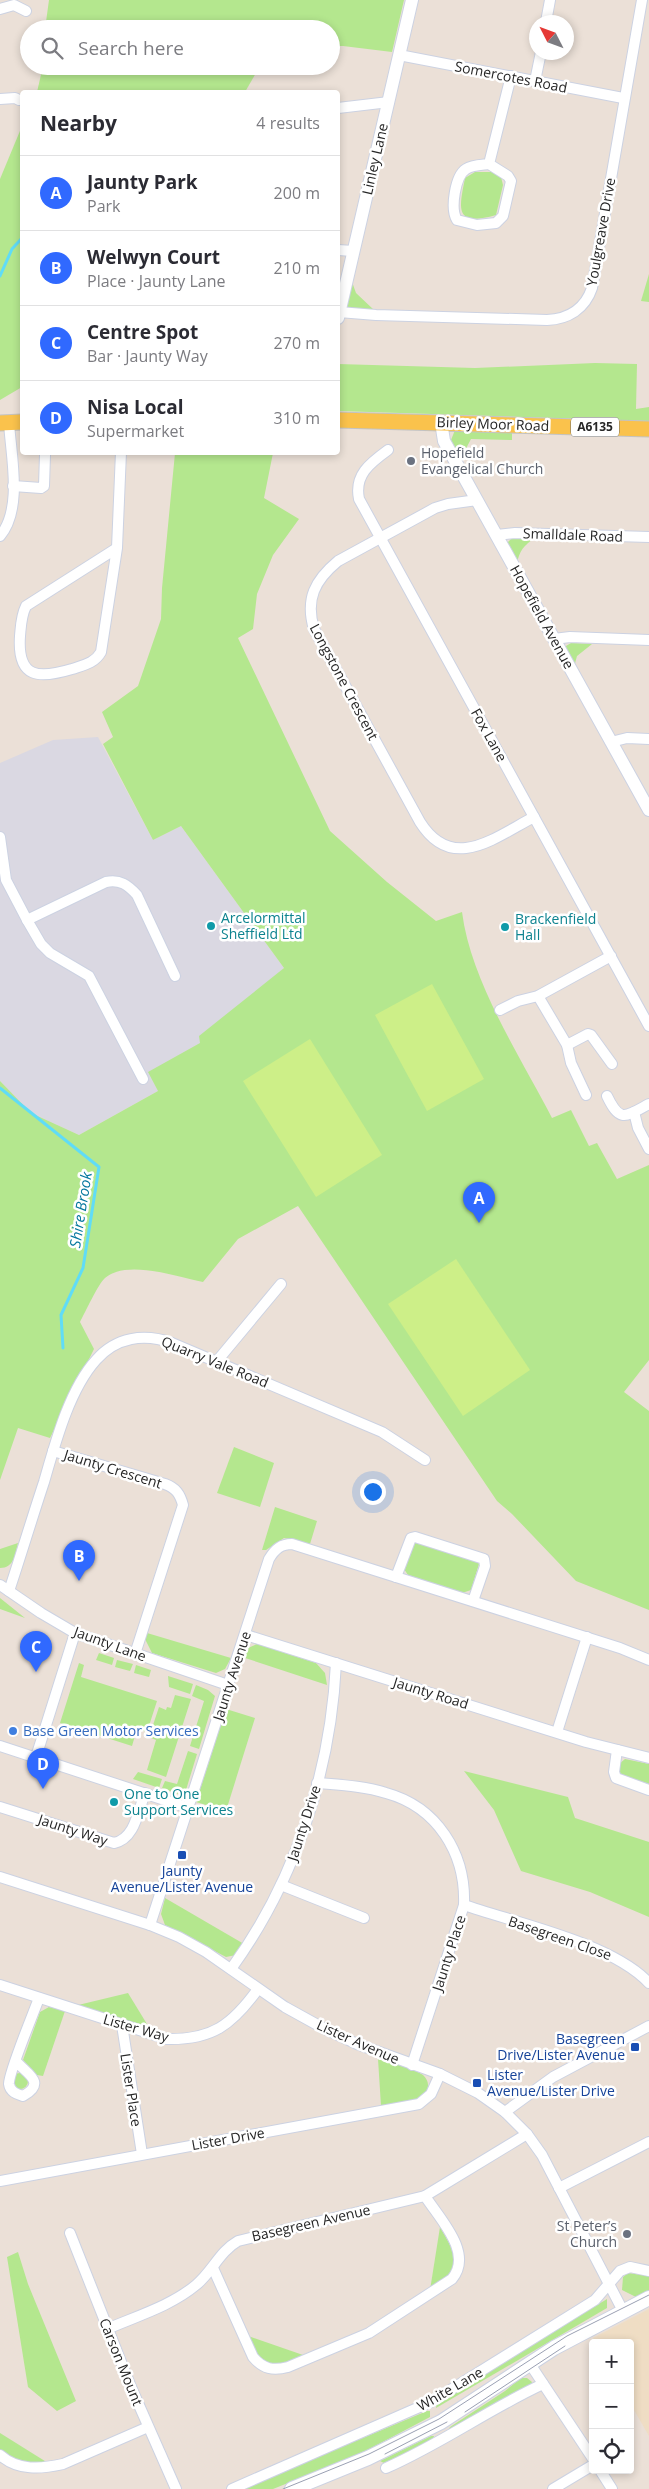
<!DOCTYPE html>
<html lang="en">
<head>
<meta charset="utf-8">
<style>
	body { margin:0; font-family:"Open Sans",sans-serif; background:#f7f7f7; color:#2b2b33 }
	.controls { position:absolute; right:15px; bottom:15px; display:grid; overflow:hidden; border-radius:5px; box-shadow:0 2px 8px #0003 }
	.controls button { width:45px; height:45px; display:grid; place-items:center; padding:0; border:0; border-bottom:1px solid #e1e1e2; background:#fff; color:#2b2b33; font:25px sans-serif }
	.compass { position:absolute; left:529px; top:15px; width:45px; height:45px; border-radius:50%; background:#fff; box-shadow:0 2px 8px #0003; rotate:312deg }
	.you { position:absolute; left:372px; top:1491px; width:18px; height:18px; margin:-12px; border:4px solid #fff; border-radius:50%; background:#1a73e8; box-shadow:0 0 0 8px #1a73e833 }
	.badge { display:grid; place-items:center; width:32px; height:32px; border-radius:50%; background:#3069ff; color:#fff; font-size:16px; font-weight:700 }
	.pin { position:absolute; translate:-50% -41px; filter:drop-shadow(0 1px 2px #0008) }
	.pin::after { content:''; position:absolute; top:26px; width:18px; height:15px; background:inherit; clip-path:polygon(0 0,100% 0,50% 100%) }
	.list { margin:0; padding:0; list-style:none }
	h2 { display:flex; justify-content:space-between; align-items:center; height:65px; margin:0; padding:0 20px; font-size:21px }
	h2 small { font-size:16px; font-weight:400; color:#7c7c81 }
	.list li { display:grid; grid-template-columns:32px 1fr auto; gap:15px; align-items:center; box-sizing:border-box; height:75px; padding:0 20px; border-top:1px solid #e1e1e2 }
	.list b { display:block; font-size:19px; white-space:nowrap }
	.list p { margin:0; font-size:16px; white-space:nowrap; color:#7c7c81 }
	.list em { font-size:16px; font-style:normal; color:#7c7c81 }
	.icon { flex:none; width:28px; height:28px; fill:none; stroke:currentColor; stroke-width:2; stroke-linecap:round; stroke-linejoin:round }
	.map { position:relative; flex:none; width:649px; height:2489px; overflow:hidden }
	.search { position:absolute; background:#fff; box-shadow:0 2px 8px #0003; left:20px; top:20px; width:320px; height:55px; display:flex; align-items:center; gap:12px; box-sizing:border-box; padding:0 18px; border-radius:28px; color:#7c7c81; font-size:19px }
	.panel { position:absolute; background:#fff; box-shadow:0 2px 8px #0003; left:20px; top:90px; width:320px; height:365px; border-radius:5px }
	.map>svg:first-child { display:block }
	.industrial { fill:#dad8e2 }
	.education { fill:#efddc4 }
	.green { fill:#b4e78e }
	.pitch { fill:#cdef88 }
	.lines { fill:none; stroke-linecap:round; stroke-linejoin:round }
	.stream { stroke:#60dcf7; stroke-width:3 }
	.minor-casing { stroke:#ccd2e2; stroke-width:12 }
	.tertiary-casing { stroke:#ccd2e2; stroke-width:14 }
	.secondary-casing { stroke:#ccd2e2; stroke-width:16 }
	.primary-casing { stroke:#c3c3c3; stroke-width:17 }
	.minor { stroke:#fff; stroke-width:10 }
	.tertiary { stroke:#fff; stroke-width:12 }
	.secondary { stroke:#fff; stroke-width:14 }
	.primary { stroke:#fac24c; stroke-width:15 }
	.tram { stroke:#9aa0b3; stroke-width:1 }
	.worship-dot { fill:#6b7280; stroke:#fff; stroke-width:2 }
	.culture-dot { fill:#0f9aa8; stroke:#fff; stroke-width:2 }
	.shop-dot { fill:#3f7fe0; stroke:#fff; stroke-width:2 }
	.transit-dot { fill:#1a4fb4; stroke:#fff; stroke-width:2 }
	.labels { text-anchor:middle; stroke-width:5; stroke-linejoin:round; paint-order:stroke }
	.shield { fill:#fff; stroke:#686868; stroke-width:1 }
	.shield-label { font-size:12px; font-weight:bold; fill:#272727 }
	.street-label { font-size:14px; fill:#272727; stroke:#fff }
	.worship-label { font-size:14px; fill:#5b616d; stroke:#fff; text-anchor:start }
	.culture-label { font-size:14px; fill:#0d838f; stroke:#fff; text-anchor:start }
	.shop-label { font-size:14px; fill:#366cbe; stroke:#fff; text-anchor:start }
	.transit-label { font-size:14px; fill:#164399; stroke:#fff }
	.water-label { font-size:15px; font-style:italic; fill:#04779e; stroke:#fff }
</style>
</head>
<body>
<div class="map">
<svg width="649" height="2489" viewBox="0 0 649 2489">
	<rect width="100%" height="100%" fill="#ebe0d7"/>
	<path class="industrial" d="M98,737L153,840L181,826L284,968L201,1043L149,1072L158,1091L79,1135L31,1113L0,1081V763L53,740Z"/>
	<path class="education" d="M649,2309V2436L630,2403V2343H596L593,2338Z"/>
	<g class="green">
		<path d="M49,0H404L392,52L343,46H331V29H45Z"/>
		<path d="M43,66H260L245,92H37Z"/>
		<path d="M22,126V387L0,400V179Z"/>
		<path d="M475,172H492L501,177L503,185L496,215C454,227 459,209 465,178Z"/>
		<path d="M649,274V302L641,301Z"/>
		<path d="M351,279L356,293L374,310L346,308Z"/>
		<path d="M595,363L637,364L636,409L649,407V421L338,411V364L475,368Z"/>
		<path d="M455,430L512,431V440L471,439L461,458L451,440Z"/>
		<path d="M175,453H273L264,498L299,519L273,555L257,594L253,629L238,638L330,831L387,882L436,921L462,912C471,982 520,1056 552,1118L571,1110L589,1146L597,1143L617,1179L649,1165V1360L624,1392L649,1411V1610L576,1581L512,1514L497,1501L298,1206L238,1239L203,1282C178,1277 127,1259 105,1278C98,1284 85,1313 80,1322L94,1349L50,1438L18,1428L0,1480V1081L31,1113L79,1135L158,1091L148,1072L200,1043L199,1036L284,968L181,826L153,840L103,744L113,737L102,712L138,686L161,619L162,588Z"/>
		<path d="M513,537L535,538C524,545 519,551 517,564L508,548V542Z"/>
		<path d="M571,643L592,644L577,656L574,667L566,652V646Z"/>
		<path d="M234,1447L274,1463L260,1507L217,1493Z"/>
		<path d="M275,1507L317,1521L310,1544L284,1538L266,1550H262Z"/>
		<path d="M416,1542L475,1559L479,1564L471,1590L462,1593L408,1575L404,1569L413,1543Z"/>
		<path d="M18,1543C15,1555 14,1568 0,1568V1549Z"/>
		<path d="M0,1598L25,1618L0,1609Z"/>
		<path d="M147,1633L231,1658L225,1669L216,1673L152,1653L145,1639Z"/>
		<path d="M257,1644L316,1663L325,1673L327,1685L242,1657L248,1648Z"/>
		<path d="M99,1653L114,1658L112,1665L96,1660Z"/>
		<path d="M117,1660L133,1664L130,1671L115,1667Z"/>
		<path d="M79,1663L84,1665L81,1677L157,1701L147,1732L137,1729L132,1746L60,1723Z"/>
		<path d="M136,1665L151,1670L149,1677L134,1673Z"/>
		<path d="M168,1676L193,1684L190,1694L169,1687Z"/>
		<path d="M196,1685L208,1690L215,1696L199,1749L190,1746L204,1701L192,1696Z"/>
		<path d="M175,1695L191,1699L166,1777L147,1770L156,1740L149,1737L159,1707L166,1710L167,1707L171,1708Z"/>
		<path d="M226,1709L255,1718L226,1811L196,1802Z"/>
		<path d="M188,1751L197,1754L186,1790L177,1794L162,1788L165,1781L177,1784Z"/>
		<path d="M625,1759L649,1764V1786L619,1774V1764Z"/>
		<path d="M464,1771L568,1797L575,1818L649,1842V1917L590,1892L521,1871L494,1810Z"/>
		<path d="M138,1772L162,1779L159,1788L133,1779Z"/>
		<path d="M165,1898L244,1944L236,1955L226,1957L165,1925L161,1914Z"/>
		<path d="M128,1993L150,2029L74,2006Z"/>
		<path d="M49,2007L65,2011L43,2076L37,2075L23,2060L40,2012Z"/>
		<path d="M378,2059C391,2063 412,2067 423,2075C426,2078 428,2081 428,2085C429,2104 394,2104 381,2106Z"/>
		<circle cx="20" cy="2081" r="8"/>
		<path d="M440,2227C459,2260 462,2267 430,2290Z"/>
		<path d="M18,2252L28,2284L76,2401L57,2411L28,2387L7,2257Z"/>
		<path d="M628,2273L649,2276V2292L636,2297L622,2290L623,2277Z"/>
		<path d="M607,2299V2308L436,2408L437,2403Z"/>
		<path d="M248,2336L303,2355C271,2370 262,2369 248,2336Z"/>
		<path d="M521,2378H527L532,2382L531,2385L447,2432L450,2427L505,2391Z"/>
		<path d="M427,2411H430V2417L360,2454L273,2489H241Z"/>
		<path d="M0,2433L48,2463C31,2467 15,2460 0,2450Z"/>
		<path d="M431,2436H434L433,2439L384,2463L380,2461Z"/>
	</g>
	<g class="pitch">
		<path d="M432,984L484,1079L427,1111L375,1015Z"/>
		<path d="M310,1039L382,1155L316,1197L243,1081Z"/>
		<path d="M456,1259L530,1370L463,1416L388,1304Z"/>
	</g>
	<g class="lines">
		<g class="stream">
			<path d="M0,276L12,249L22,238"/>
			<path d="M0,1088L99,1167L83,1268L61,1315L63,1348"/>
		</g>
		<defs>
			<g id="minor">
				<path d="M0,9L14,5L26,11"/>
				<path d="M546,22L550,0"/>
				<path d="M399,55L623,98"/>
				<path d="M535,81L541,52"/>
				<path d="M0,99L15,98L19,100"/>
				<path d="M338,108L389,102"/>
				<path d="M489,164C481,165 472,165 466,169C455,176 450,209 457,220L477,225L496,223L503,216L511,181L508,176L489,164L511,76"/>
				<path d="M338,250L353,251"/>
				<path d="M339,312L376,315L547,320C568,319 585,309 592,288L642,0"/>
				<path d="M388,450C370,463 354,475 359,499L649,1026"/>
				<path d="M13,486L41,488L44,486L45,455"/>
				<path d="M477,500L448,504L435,508L338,561C315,580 305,599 314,629L420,822C452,873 494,838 534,817"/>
				<path d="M497,535L515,533L649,537"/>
				<path d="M0,536C23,509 11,456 9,423"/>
				<path d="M117,548L26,606C21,616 21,625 20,636C17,679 39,679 72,669C84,665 95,663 101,652L117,548L121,452"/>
				<path d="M554,639L570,637L649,640"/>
				<path d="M611,742L627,738L649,739"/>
				<path d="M0,837L6,880L27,920L41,944L50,953L89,976L143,1079"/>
				<path d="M27,920L106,882C120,879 128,885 137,895L175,976"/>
				<path d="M538,996L567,1045L571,1063L586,1095"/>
				<path d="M500,1010L518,1001L538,996L611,956"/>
				<path d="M567,1045L588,1034L591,1035L612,1064"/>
				<path d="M607,1096C620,1123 625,1117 649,1104"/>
				<path d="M634,1112L638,1128L649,1149"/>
				<path d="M217,1361L281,1284"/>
				<path d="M53,1451L165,1484C176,1488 180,1494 183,1505L135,1654"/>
				<path d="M396,1577L411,1538L415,1537L484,1559L485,1566L473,1601"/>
				<path d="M0,1585L41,1613L75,1633L228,1685"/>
				<path d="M9,1591C21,1555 32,1518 44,1482C55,1444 69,1390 96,1360C116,1337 144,1333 172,1343L382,1432L425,1460"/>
				<path d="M246,1635L586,1742L649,1758"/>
				<path d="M557,1732L587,1637"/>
				<path d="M0,1746L189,1808"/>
				<path d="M617,1750L614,1772L616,1778L649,1790"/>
				<path d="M36,1757L75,1633"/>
				<path d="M317,1783C340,1785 364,1786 386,1793C437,1807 466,1853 464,1905L412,2065"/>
				<path d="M0,1807L114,1843C135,1839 138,1811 145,1793"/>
				<path d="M0,1877L150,1925L179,1937L206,1952L285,2007L323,2028L357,2044L440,2074L478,2093L505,2112L527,2134L542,2155L623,2311"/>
				<path d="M281,1885L364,1918"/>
				<path d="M464,1905C516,1923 612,1943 649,1983"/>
				<path d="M150,1925L269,1559C275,1549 281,1544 292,1544L620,1648L649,1660"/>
				<path d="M231,1969C295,1881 331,1772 336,1663"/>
				<path d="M0,1985L167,2039C212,2040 232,2025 258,1989"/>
				<path d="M122,2025L142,2154"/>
				<path d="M16,2061C25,2073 48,2082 23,2096C17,2094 10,2092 9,2084C8,2074 34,2012 39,1998"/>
				<path d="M505,2112L553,2077L649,2026"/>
				<path d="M0,2181L419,2104L431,2094L440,2074"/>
				<path d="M559,2188L649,2142"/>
				<path d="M70,2233L131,2387L176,2489"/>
				<path d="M213,2268L253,2357C263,2369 273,2371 288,2367L369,2333L452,2279C474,2253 439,2218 425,2196"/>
				<path d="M107,2329C137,2316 171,2306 196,2285C212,2272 220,2251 238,2241L425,2196L527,2134"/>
				<path d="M530,2364L593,2459"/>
				<path d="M0,2455C18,2471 41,2469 63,2464L148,2427"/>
				<path d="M386,2468C441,2444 489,2409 543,2384"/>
				<path d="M600,2470L612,2489"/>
				<path d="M232,2489L431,2402L595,2300L620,2271L630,2267L649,2271"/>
				<path d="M553,2489L593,2465"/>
			</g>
			<g id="tertiary">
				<path d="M338,318L412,0"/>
				<path d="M441,422L444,441L649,810"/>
			</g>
			<path id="secondary" d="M292,2489L368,2458L441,2422L554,2348L649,2298"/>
			<g id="primary">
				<path d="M338,420L649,429"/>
				<path d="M0,423L22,422"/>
			</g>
		</defs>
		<use href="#minor" class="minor-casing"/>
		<use href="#tertiary" class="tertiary-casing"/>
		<use href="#secondary" class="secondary-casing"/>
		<use href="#primary" class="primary-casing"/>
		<use href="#minor" class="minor"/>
		<use href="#tertiary" class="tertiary"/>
		<use href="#secondary" class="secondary"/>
		<use href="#primary" class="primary"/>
		<g class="tram">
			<path d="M465,2412L565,2346"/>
			<path d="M385,2454L447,2422"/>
			<path d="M283,2489L369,2454L439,2419L567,2336L649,2295"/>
		</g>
	</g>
	<g class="worship-dot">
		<circle cx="411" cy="461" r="5"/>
		<circle cx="627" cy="2234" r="5"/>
	</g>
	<g class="culture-dot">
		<circle cx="211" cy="926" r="5"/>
		<circle cx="505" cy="927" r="5"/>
		<circle cx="114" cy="1802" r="5"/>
	</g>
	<circle class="shop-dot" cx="13" cy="1731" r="5"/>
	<g class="transit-dot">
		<rect x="177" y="1850" width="10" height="10" rx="2.5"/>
		<rect x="630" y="2042" width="10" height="10" rx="2.5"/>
		<rect x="472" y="2078" width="10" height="10" rx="2.5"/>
	</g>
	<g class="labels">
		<rect class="shield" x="571" y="417.5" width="48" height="19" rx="4"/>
		<g class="shield-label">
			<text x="595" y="431">A6135</text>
		</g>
		<g class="street-label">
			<text transform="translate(511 77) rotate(11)" y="5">Somercotes Road</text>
			<text transform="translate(375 159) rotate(-77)" y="5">Linley Lane</text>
			<text transform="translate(601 232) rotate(-80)" y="5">Youlgreave Drive</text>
			<text transform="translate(493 424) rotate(2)" y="5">Birley Moor Road</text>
			<text transform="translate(573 535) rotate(2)" y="5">Smalldale Road</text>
			<text transform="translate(542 617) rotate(61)" y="5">Hopefield Avenue</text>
			<text transform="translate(344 682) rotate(62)" y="5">Longstone Crescent</text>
			<text transform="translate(489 735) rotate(61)" y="5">Fox Lane</text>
			<text transform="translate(215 1362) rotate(22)" y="5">Quarry Vale Road</text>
			<text transform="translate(113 1469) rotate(17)" y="5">Jaunty Crescent</text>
			<text transform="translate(110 1644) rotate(20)" y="5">Jaunty Lane</text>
			<text transform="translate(232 1676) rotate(-72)" y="5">Jaunty Avenue</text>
			<text transform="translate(431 1693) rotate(17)" y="5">Jaunty Road</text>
			<text transform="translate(304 1823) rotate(-72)" y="5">Jaunty Drive</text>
			<text transform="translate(73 1830) rotate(18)" y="5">Jaunty Way</text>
			<text transform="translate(560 1938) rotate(19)" y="5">Basegreen Close</text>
			<text transform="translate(449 1953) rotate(-72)" y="5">Jaunty Place</text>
			<text transform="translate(136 2028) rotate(16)" y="5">Lister Way</text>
			<text transform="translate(358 2042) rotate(24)" y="5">Lister Avenue</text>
			<text transform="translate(131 2090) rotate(81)" y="5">Lister Place</text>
			<text transform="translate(228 2139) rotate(-10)" y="5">Lister Drive</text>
			<text transform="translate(311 2223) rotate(-13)" y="5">Basegreen Avenue</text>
			<text transform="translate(121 2362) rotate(68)" y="5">Carson Mount</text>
			<text transform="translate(450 2389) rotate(-30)" y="5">White Lane</text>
		</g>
		<g class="worship-label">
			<text x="421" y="458">Hopefield<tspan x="421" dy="16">Evangelical Church</tspan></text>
			<text x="617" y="2231" text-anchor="end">St Peter’s<tspan x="617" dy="16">Church</tspan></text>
		</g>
		<g class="culture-label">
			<text x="221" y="923">Arcelormittal<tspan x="221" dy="16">Sheffield Ltd</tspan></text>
			<text x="515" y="924">Brackenfield<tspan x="515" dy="16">Hall</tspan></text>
			<text x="124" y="1799">One to One<tspan x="124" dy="16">Support Services</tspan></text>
		</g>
		<g class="shop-label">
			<text x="23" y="1736">Base Green Motor Services</text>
		</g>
		<g class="transit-label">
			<text x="182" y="1876">Jaunty<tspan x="182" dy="16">Avenue/Lister Avenue</tspan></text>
			<text x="625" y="2044" text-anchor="end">Basegreen<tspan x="625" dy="16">Drive/Lister Avenue</tspan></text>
			<text x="487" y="2080" text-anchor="start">Lister<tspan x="487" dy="16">Avenue/Lister Drive</tspan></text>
		</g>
		<g class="water-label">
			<text transform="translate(81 1210) rotate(-81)" y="5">Shire Brook</text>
		</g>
	</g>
</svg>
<div class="controls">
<button>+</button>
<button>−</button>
<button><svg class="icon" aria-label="locate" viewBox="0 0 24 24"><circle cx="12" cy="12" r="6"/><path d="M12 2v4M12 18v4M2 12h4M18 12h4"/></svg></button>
</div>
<svg class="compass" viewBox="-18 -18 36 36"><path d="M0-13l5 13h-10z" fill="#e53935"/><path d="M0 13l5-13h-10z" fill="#7c7c81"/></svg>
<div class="you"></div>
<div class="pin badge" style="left:479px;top:1223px">A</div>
<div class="pin badge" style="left:79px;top:1581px">B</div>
<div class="pin badge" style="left:36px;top:1672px">C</div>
<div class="pin badge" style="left:43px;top:1789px">D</div>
<div class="search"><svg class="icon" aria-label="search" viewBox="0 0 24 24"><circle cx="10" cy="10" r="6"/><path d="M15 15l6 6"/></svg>Search here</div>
<section class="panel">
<h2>Nearby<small>4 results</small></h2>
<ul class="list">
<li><span class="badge">A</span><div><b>Jaunty Park</b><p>Park</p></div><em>200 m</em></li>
<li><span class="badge">B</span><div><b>Welwyn Court</b><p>Place · Jaunty Lane</p></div><em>210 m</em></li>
<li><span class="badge">C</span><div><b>Centre Spot</b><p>Bar · Jaunty Way</p></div><em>270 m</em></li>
<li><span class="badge">D</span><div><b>Nisa Local</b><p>Supermarket</p></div><em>310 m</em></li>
</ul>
</section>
</div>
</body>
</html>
